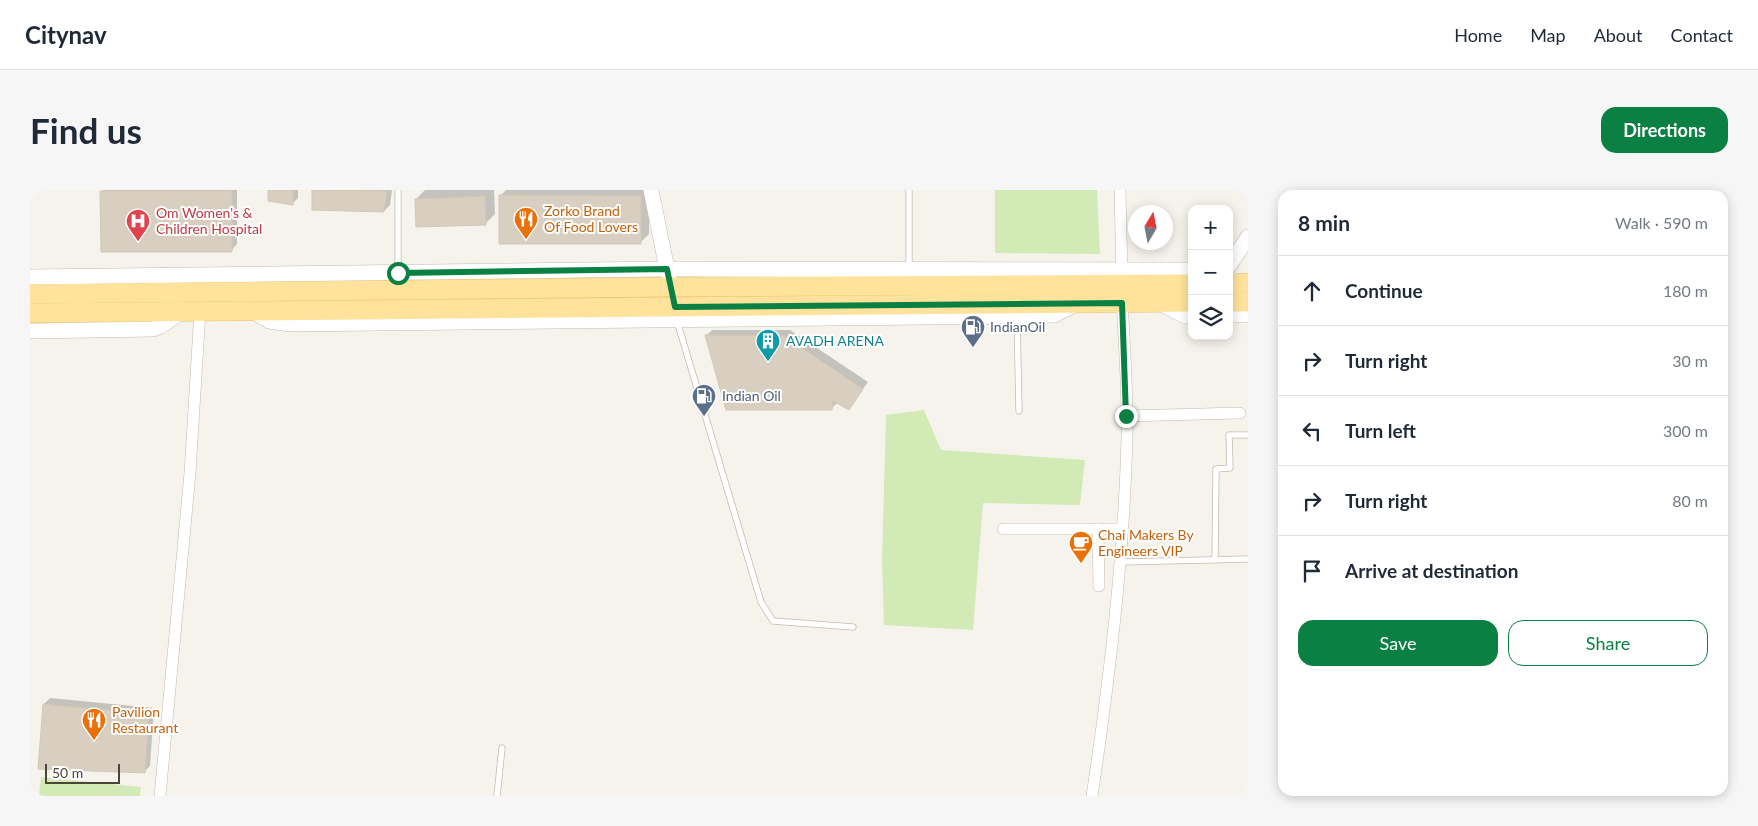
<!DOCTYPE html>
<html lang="en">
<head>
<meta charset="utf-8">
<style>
	body { margin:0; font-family:Lato,sans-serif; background:#f6f6f7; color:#1f2937 }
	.controls { position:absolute; right:15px; top:15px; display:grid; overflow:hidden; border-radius:10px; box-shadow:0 2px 12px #0003 }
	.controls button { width:45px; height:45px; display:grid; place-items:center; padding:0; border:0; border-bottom:1px solid #e0e1e3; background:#fff; color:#1f2937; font:25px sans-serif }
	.compass { position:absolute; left:1098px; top:15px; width:45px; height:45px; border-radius:50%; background:#fff; box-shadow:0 2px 12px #0003; rotate:10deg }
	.scale { position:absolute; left:15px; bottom:12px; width:75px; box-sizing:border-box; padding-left:5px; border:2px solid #4b4439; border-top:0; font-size:14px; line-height:18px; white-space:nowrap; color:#4b4439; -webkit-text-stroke:4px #fff; paint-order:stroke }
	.stop { position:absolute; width:15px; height:15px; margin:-11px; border:4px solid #0b8043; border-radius:50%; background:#fff }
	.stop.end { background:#0b8043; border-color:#fff; box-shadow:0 1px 5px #0008 }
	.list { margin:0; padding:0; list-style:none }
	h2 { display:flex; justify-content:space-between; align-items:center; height:65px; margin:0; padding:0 20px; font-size:21px }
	h2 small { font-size:16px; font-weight:400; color:#747a83 }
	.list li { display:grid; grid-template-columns:32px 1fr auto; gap:15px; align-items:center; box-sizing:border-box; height:70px; padding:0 20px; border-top:1px solid #e0e1e3 }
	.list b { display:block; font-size:19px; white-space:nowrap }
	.list em { font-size:16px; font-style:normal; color:#747a83 }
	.actions { display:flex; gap:10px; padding:15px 20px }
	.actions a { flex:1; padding:11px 0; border:1px solid #0b8043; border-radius:15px; text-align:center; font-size:18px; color:#0b8043 }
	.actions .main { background:#0b8043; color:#fff }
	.icon { flex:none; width:28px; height:28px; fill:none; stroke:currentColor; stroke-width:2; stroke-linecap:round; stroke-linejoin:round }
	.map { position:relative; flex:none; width:1218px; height:606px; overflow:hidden; border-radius:15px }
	header { display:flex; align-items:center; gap:30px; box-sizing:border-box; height:70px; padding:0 25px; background:#fff; border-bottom:1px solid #e0e1e3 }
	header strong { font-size:24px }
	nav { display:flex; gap:28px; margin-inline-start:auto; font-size:18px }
	.intro { display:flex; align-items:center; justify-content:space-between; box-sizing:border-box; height:120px; padding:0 30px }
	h1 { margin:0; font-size:35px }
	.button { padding:12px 22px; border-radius:15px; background:#0b8043; color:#fff; font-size:18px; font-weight:700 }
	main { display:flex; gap:30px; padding:0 30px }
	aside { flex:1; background:#fff; border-radius:15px; box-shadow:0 2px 12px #0003 }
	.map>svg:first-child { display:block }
	.green { fill:#d2eab5 }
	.shadow { fill:#0003 }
	.building { fill:#d8cfc1; stroke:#d3c7b4 }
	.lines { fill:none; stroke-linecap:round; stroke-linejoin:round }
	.service-casing { stroke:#c2bbae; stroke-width:7 }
	.minor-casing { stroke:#c2bbae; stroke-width:12 }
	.tertiary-casing { stroke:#c2bbae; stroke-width:16 }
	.primary-casing { stroke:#e6c16a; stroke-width:20 }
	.service { stroke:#fff; stroke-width:5.5 }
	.minor { stroke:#fff; stroke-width:11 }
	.tertiary { stroke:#fff; stroke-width:15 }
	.primary { stroke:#ffe39c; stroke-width:19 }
	.route { stroke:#0b8043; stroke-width:6 }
	.labels { text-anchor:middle; stroke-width:4; stroke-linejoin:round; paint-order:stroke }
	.food-label { font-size:14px; fill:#c56008; stroke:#fff; text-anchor:start }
	.health-label { font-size:14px; fill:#be3a42; stroke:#fff; text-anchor:start }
	.service-label { font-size:14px; fill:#4e5e75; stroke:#fff; text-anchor:start }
	.culture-label { font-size:14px; fill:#0d838f; stroke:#fff; text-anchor:start }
</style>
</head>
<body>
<header>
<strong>Citynav</strong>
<nav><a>Home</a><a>Map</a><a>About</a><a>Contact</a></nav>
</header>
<div class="intro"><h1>Find us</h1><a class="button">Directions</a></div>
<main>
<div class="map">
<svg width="1218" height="606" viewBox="0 0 1218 606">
	<rect width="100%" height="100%" fill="#f6f3ec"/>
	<g class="green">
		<path d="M965,0H1067L1070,64L965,63Z"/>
		<path d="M894,220L911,260L1055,270L1050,315L953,313L943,440L854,435L852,371L856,225Z"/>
		<path d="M11,587L111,597L110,606H9Z"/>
	</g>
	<g class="shadow">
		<path d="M73,0H207V54L201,61L72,1Z"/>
		<path d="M239,0H268V8L262,14Z"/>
		<path d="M283,0H362L360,15L354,21Z"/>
		<path d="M395,0H464L465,24L456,33L386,9Z"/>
		<path d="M476,0H619V44L610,53L470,6Z"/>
		<path d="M682,140H760L838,192L819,218L808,212L801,219L676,146Z"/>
		<path d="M20,508L124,518L120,576L114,582L14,514Z"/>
	</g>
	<g class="building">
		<path d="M238,0H263V15L238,11Z"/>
		<path d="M282,0L357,1L354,22L282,20Z"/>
		<path d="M70,1H202V62H71Z"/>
		<path d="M469,5L611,6V54H469Z"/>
		<path d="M455,6L456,35L386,37L385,9Z"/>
		<path d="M675,145L754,146L833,199L819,220L803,211L802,220H696Z"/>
		<path d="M13,514L119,524L115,583L8,579Z"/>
	</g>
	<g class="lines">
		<defs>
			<g id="service">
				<path d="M879,0V78"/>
				<path d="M368,81V0"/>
				<path d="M987,126L989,221"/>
				<path d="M647,131L731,412L743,431L823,437"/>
				<path d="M1185,370L1186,279L1200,278L1199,245H1218"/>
				<path d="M1091,372L1218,369"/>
				<path d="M467,606L472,558"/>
			</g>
			<g id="minor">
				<path d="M1090,0L1092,86"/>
				<path d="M1096,226L1210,223"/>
				<path d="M973,339H1093"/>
				<path d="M1068,339L1069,396"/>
				<path d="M130,606L160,283L170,121"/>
				<path d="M1062,606C1080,487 1094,368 1097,248C1098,201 1094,154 1092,107"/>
			</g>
			<g id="tertiary">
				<path d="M621,0L639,89"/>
				<path d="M1199,76L1218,47"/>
				<path d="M0,87L637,79L1162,80"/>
				<path d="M1130,113L1155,126H1162"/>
				<path d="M223,121L239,131L261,134L987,126L1024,125L1046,114"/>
				<path d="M1199,125H1218"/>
				<path d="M0,141L123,139L131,136L151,122"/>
			</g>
			<g id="primary">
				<path d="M1199,94L1218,93"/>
				<path d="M0,104L641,97L1162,94"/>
				<path d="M1199,112H1218"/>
				<path d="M0,123L1162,112"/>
			</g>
		</defs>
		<use href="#service" class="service-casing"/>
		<use href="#minor" class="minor-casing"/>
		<use href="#tertiary" class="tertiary-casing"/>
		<use href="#primary" class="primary-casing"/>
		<use href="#service" class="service"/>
		<use href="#minor" class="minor"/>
		<use href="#tertiary" class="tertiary"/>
		<use href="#primary" class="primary"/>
	</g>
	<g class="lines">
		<path class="route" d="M368,83L637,79L645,117L1092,113L1096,226"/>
	</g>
	<defs>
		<symbol id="restaurant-pin" viewBox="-11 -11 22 30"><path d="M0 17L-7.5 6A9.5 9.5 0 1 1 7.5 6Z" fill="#e8710a" stroke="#fff"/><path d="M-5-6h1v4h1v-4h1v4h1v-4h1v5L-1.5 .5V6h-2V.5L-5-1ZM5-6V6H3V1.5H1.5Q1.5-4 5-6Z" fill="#fff"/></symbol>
		<symbol id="hospital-pin" viewBox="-11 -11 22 30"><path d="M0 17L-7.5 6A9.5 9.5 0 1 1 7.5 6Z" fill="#e0444e" stroke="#fff"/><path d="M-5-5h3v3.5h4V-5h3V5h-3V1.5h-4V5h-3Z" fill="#fff"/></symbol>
		<symbol id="fuel-pin" viewBox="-11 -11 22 30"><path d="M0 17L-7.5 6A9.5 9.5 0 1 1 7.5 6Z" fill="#5c6f8a" stroke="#fff"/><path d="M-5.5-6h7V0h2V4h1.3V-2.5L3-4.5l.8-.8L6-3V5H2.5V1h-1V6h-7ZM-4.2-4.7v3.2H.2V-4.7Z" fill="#fff"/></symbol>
		<symbol id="building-pin" viewBox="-11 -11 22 30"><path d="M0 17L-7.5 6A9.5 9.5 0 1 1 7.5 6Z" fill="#0f9aa8" stroke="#fff"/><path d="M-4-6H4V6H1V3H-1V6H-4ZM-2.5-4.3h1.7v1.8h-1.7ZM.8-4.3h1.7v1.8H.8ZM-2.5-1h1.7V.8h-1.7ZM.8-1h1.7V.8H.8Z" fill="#fff"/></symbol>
		<symbol id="cafe-pin" viewBox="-11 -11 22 30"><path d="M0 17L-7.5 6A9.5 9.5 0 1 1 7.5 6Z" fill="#e8710a" stroke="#fff"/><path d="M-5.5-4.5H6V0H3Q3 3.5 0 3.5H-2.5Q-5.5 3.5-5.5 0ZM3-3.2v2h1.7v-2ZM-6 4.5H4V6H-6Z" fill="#fff"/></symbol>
	</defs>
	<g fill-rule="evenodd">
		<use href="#restaurant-pin" x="482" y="15" width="28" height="38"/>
		<use href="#hospital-pin" x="94" y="17" width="28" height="38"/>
		<use href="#fuel-pin" x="929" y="123" width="28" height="38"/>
		<use href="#building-pin" x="724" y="137" width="28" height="38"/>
		<use href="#fuel-pin" x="660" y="192" width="28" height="38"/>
		<use href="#cafe-pin" x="1037" y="339" width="28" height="38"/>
		<use href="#restaurant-pin" x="50" y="516" width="28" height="38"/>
	</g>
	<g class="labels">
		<g class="food-label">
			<text x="514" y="26">Zorko Brand<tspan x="514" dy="16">Of Food Lovers</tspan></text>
			<text x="1068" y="350">Chai Makers By<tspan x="1068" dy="16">Engineers VIP</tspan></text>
			<text x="82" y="527">Pavilion<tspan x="82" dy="16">Restaurant</tspan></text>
		</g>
		<g class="health-label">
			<text x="126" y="28">Om Women's &amp;<tspan x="126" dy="16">Children Hospital</tspan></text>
		</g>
		<g class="service-label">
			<text x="960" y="142">IndianOil</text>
			<text x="692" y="211">Indian Oil</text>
		</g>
		<g class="culture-label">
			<text x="756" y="156">AVADH ARENA</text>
		</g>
	</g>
</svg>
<div class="controls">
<button>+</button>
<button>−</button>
<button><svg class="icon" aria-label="layers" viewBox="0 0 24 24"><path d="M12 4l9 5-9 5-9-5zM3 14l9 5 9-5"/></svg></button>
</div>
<svg class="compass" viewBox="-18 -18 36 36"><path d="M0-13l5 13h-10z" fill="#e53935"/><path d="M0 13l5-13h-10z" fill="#747a83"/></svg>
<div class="scale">50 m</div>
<div class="stop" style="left:368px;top:83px"></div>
<div class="stop end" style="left:1096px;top:226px"></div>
</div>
<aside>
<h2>8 min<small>Walk · 590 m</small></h2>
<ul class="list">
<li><svg class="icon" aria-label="ahead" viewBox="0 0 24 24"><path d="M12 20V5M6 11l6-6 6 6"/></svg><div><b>Continue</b></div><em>180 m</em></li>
<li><svg class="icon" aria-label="right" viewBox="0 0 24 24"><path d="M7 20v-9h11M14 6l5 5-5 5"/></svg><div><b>Turn right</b></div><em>30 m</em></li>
<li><svg class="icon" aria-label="left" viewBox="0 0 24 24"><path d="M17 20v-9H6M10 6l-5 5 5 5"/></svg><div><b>Turn left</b></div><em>300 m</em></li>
<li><svg class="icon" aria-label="right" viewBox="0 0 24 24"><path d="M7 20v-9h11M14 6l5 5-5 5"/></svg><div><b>Turn right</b></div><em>80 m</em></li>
<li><svg class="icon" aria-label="arrive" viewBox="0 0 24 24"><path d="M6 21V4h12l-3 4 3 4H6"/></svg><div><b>Arrive at destination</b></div></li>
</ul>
<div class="actions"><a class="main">Save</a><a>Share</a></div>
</aside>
</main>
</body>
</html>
